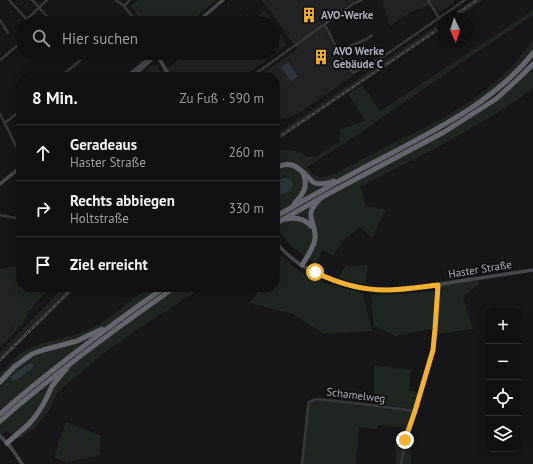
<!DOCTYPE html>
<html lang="de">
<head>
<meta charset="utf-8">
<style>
	body { margin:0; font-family:"PT Sans",sans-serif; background:#1e1e20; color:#f1f3f6 }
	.controls { position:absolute; right:12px; bottom:12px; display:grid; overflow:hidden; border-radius:8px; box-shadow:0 2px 10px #0003 }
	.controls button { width:36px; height:36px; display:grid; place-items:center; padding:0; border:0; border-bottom:1px solid #303032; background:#101012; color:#f1f3f6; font:20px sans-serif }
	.compass { position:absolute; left:437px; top:12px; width:36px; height:36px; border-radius:50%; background:#101012; box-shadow:0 2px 10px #0003; rotate:176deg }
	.stop { position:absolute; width:12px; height:12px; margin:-9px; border:3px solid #f2b134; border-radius:50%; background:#fff }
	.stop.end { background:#f2b134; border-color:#fff; box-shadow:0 1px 4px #0008 }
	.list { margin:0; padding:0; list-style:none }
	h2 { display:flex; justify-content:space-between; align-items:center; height:52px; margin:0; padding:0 16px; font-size:17px }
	h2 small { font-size:13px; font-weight:400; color:#9c9d9f }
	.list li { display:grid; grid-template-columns:26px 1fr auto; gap:12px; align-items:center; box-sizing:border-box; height:56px; padding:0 16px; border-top:1px solid #303032 }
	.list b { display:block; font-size:15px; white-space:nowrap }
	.list p { margin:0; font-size:13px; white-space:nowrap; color:#9c9d9f }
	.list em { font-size:13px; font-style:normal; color:#9c9d9f }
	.icon { flex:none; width:22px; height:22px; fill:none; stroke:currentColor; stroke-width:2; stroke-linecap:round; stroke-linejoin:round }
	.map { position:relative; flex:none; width:533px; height:464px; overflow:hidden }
	.search { position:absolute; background:#101012; box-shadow:0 2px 10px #0003; left:16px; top:16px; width:264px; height:44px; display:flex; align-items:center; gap:10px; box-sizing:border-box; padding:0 14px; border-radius:22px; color:#9c9d9f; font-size:15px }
	.panel { position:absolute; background:#101012; box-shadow:0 2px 10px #0003; left:16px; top:72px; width:264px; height:220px; border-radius:16px }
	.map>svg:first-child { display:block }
	.built { fill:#222225 }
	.green { fill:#1e261f }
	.water { fill:#2c353c }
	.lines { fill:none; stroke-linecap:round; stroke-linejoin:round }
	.street { stroke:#37383d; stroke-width:2.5 }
	.secondary { stroke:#45474d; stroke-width:3.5 }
	.highway { stroke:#63666e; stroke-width:5 }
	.rail-casing { stroke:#4a4c52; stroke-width:2.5 }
	.rail { stroke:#111113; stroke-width:1; stroke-dasharray:3; stroke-linecap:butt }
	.route { stroke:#f2b134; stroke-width:5 }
	.labels { text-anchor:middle; stroke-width:4; stroke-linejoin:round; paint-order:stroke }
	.poi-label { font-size:11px; font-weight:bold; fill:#a8adb8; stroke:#111113; text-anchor:start }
	.street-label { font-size:11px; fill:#a8adb8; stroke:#111113 }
</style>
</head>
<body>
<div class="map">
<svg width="533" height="464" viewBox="0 0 533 464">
	<rect width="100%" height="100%" fill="#161618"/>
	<g class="built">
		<path d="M262,0H355L322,23L341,62L353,76L297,114L275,122V77H257L297,49Z"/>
		<path d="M382,0H454V3L441,12L438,11L432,4L409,13L390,26Z"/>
		<path d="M474,0H483L457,18H447Z"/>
		<path d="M265,10L287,45L243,77H138L151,66L155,65H157L161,72L171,66L186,53H273V23H236L247,14L253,20Z"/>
		<path d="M443,21V27L275,141V135Z"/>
		<path d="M0,272L16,287V322L5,336L0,339Z"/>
		<path d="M64,287H76L58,304L0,363V352Z"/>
		<path d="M66,422L101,436L99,455L67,463L54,457Z"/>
	</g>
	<g class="green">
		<path d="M138,0H217L188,23H143L131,6Z"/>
		<path d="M533,10V15L467,59L357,135L307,167C316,179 319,179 332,175L403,138C415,134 425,127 436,122C462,107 488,91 508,70C518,61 526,50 533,39V88C510,106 484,121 458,136C426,154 392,170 360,187L366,206L386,210L372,238L360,227L344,240L333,256L323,250L316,264C301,254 289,247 279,231L275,233V150H289L299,152L309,157L317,156L340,141L338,137L341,135L340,131L347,127L365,121L349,94L362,85L380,111Z"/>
		<path d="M275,249C283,257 291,266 301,272C320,283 342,288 363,293L372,331L324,334L293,314L249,303L263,287H275Z"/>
		<path d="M21,265V287H55L42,296L29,311L22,325L0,348V339L5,336L16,322V288L0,272V269Z"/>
		<path d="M368,265L365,284L348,281L339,277L346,266Z"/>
		<path d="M477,276L479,284L463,297L473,329L434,334L438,282Z"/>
		<path d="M148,287H203L150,321L104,353L81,372L58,392L48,411L36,427L19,439L6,431L0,436V374C7,367 14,357 23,352C43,340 69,339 90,329C111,318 129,302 148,287Z"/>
		<path d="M434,291L433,329L395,336L374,326L371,295L400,294Z"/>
		<path d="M374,365L411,370L409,391L419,393L414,409L374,403Z"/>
		<path d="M317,399L415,411L406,437L411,439V464H396L395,443L402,430L401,427L378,425V429L359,427L356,464H302L309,402Z"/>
		<path d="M66,422L101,436L99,455L91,457L87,451L90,450L93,452L94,450L83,437L85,434L81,432L75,433L74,439H71L68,447L65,450L66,455L71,459L67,463L54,457Z"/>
	</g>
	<g class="water">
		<path d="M288,62L298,76L291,81L281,67Z"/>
		<path d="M283,178H288L292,182V187C288,193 283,195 275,197V184L279,180Z"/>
		<path d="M31,363L34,365L33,368L16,380H11V376Z"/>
	</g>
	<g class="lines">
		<g class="street">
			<path d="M9,0L30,23"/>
			<path d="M32,0L53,23"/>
			<path d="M116,0L124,6L137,23"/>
			<path d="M428,0L439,18"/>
			<path d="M124,6L130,0"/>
			<path d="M27,19L47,0"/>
			<path d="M0,20L8,33"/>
			<path d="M125,23L133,16"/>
			<path d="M325,25L344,63L353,73L384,56L465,0"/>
			<path d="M338,51L367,39L372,35"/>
			<path d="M76,53L81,59"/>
			<path d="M0,60L23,41"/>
			<path d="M60,77L89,53"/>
			<path d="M251,77L354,3L362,0"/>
			<path d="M0,114L21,156"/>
			<path d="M5,123L21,110"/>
			<path d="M0,215L21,219"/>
			<path d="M302,464L308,407L309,402L317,399L372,405L415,411"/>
			<path d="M401,464L406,437L415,411L433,350L435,329L438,285"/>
		</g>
		<g class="secondary">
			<path d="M196,23L223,0"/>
			<path d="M157,55L170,77"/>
			<path d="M126,77L146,61L157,55"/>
			<path d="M132,77L159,53"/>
			<path d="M17,170L21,165"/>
			<path d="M0,184L16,171L21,168"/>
			<path d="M275,242C284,251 292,260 303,266C328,281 358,291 387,290C410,289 432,286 454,282C480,278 507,274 533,270"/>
			<path d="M0,436L12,449L22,464"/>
		</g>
		<g class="highway">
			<path d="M275,168C290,160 297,166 308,177C310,179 312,182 315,183C321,185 328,183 334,181"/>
			<path d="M294,204C303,194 309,187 303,173"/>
			<path d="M275,217C313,195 351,174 390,154C441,127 497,99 533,53"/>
			<path d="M286,219C296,217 305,219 311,226"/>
			<path d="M275,224L324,196L444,132L496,99L519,78L533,64"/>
			<path d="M302,265C307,257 313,249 315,239C317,222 302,217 319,200"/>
			<path d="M0,382L14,367L32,354L43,350L77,341L102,329"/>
			<path d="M0,414C52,368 108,327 165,287"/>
			<path d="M0,421C55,373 115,329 175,287"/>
			<path d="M7,443L29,424L37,414L44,403L52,386L67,368"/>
		</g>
		<defs>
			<g id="rail">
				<path d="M451,18L477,0"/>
				<path d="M275,140L443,26"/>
				<path d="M0,360L74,287"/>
			</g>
		</defs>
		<use href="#rail" class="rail-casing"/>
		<use href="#rail" class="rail"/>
	</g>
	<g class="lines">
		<path class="route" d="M315,272C337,283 361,290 386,290C403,290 421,287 438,285L435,329L433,350L415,411L405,440"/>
	</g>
	<defs>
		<symbol id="building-bare" viewBox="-9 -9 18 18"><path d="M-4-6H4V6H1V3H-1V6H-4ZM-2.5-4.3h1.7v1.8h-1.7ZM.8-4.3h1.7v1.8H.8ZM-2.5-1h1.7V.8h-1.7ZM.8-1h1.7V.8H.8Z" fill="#f2b134" stroke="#111113" stroke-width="2.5" paint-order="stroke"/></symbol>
	</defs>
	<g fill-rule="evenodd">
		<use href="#building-bare" x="298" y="4" width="22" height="22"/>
		<use href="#building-bare" x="310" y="46" width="22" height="22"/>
	</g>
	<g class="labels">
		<g class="poi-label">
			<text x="321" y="19">AVO-Werke</text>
			<text x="333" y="55">AVO Werke<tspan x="333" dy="13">Gebäude C</tspan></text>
		</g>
		<g class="street-label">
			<text transform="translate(480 269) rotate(-9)" y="4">Haster Straße</text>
			<text transform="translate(356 395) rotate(7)" y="4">Schamelweg</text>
		</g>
	</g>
</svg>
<div class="controls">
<button>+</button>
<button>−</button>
<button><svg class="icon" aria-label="locate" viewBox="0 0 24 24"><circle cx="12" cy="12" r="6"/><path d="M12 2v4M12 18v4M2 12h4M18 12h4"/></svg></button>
<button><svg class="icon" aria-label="layers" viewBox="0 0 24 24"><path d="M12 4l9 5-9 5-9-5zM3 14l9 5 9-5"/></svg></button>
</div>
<svg class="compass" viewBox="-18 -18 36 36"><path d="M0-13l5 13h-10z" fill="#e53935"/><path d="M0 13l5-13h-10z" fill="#9c9d9f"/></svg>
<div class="stop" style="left:315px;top:272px"></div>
<div class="stop end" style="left:405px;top:440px"></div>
<div class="search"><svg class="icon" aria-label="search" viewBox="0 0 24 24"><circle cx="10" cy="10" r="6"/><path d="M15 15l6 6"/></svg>Hier suchen</div>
<section class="panel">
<h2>8 Min.<small>Zu Fuß · 590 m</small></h2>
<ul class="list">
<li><svg class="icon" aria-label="ahead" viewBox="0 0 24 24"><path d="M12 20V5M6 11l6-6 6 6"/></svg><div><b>Geradeaus</b><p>Haster Straße</p></div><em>260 m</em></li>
<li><svg class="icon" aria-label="right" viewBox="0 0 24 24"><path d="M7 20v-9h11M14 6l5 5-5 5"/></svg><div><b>Rechts abbiegen</b><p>Holtstraße</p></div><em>330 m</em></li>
<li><svg class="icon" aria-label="arrive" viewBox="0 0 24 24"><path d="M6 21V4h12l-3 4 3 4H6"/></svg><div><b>Ziel erreicht</b></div></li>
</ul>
</section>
</div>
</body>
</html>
